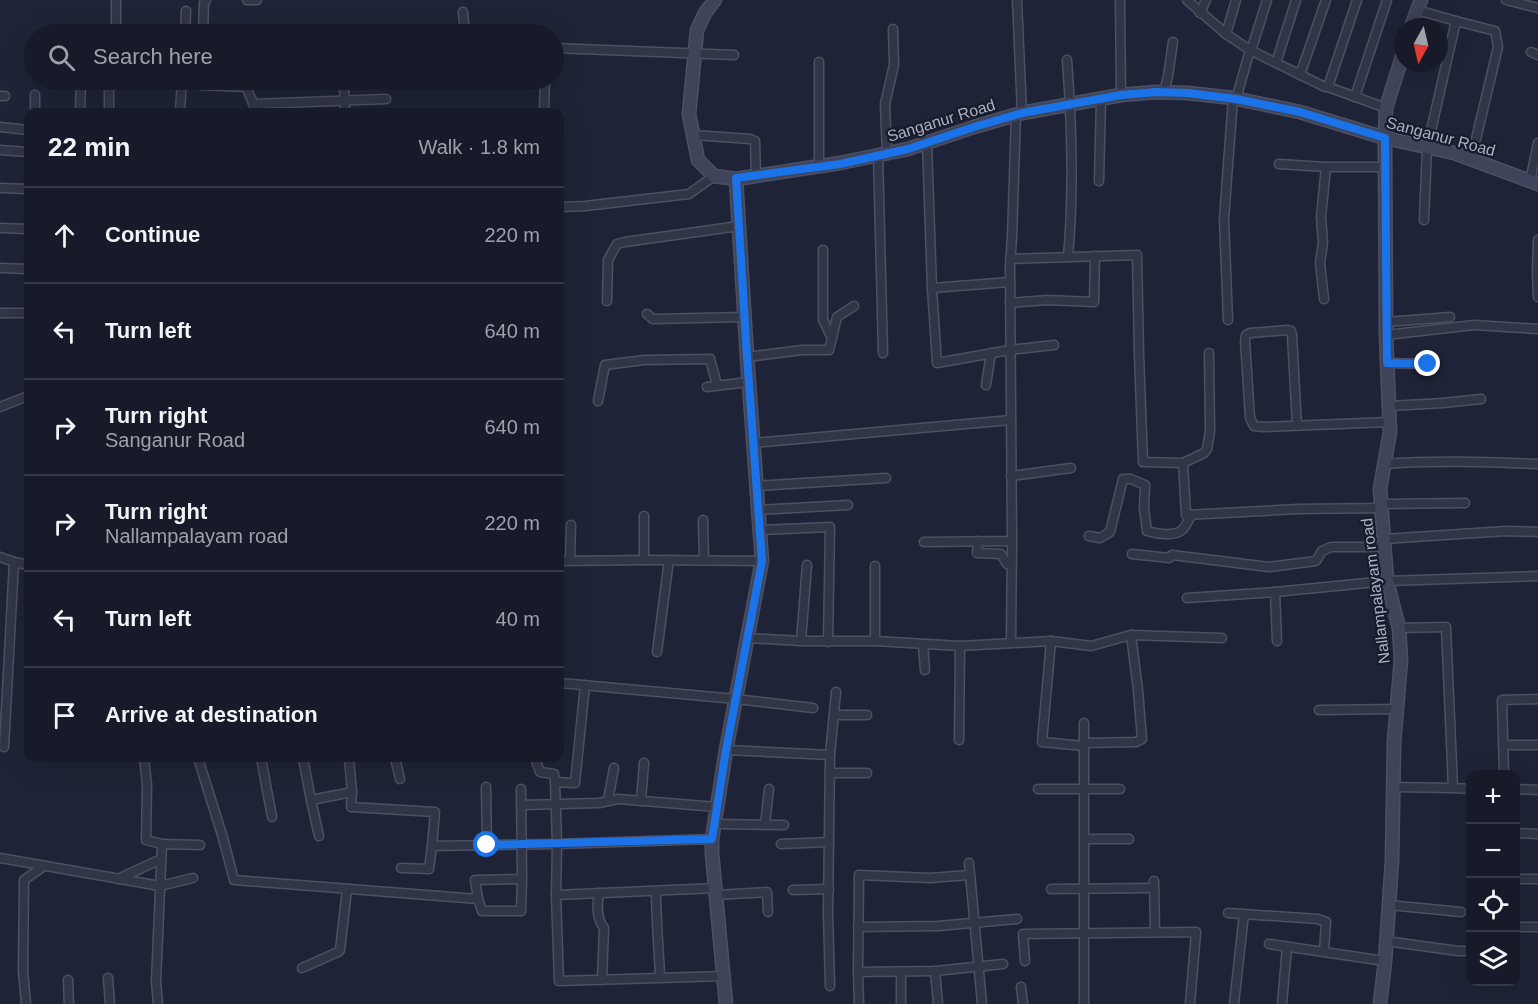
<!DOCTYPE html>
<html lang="en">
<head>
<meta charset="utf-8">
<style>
	body { margin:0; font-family:Arial,sans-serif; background:#1f2331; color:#f1f3f6 }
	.controls { position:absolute; right:18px; bottom:18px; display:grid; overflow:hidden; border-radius:12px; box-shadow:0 6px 24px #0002 }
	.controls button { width:54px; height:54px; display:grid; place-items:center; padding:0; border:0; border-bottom:2px solid #353846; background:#161a29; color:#f1f3f6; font:30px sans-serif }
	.compass { position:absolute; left:1394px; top:18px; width:54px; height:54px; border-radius:50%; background:#161a29; box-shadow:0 6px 24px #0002; rotate:188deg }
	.stop { position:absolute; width:18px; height:18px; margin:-14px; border:4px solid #1a73e8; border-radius:50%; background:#fff }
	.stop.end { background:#1a73e8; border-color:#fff; box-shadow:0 2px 6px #0008 }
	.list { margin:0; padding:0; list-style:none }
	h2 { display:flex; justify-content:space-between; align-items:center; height:78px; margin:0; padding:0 24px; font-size:26px }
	h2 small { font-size:20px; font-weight:400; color:#9ea1a8 }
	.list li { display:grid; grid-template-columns:39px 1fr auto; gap:18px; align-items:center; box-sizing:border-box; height:96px; padding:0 24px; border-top:2px solid #353846 }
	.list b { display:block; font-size:22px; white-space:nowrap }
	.list p { margin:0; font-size:20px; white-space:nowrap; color:#9ea1a8 }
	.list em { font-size:20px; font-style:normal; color:#9ea1a8 }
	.icon { flex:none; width:33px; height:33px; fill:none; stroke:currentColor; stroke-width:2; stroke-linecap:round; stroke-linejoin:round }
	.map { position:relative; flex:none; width:1538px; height:1004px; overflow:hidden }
	.search { position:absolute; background:#161a29; box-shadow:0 6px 24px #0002; left:24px; top:24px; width:540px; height:66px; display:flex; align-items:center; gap:15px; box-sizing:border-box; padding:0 21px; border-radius:33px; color:#9ea1a8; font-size:22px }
	.panel { position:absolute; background:#161a29; box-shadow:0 6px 24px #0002; left:24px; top:108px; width:540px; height:654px; border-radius:12px }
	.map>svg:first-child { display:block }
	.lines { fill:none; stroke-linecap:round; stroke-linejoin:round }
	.street-casing { stroke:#4c5063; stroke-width:11 }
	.secondary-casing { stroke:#4c5063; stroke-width:15 }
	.street { stroke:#313647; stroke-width:8 }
	.secondary { stroke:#3f445b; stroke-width:12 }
	.route { stroke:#1a73e8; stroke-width:8 }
	.labels { text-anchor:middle; stroke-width:4.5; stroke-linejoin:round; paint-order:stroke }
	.street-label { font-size:16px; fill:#abb0c5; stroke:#171b2b }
</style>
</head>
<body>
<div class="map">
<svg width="1538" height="1004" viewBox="0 0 1538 1004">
	<rect width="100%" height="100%" fill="#1e2337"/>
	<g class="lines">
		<defs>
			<g id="street">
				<path d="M247,0H257"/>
				<path d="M1017,0L1022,113"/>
				<path d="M1120,0L1121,95"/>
				<path d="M1187,0L1226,34L1250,50L1325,87H1328L1386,108"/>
				<path d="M1506,0L1538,8"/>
				<path d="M1417,10L1456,21L1427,148L1424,220"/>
				<path d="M463,12L465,34"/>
				<path d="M1200,13L1206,0"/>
				<path d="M1456,21L1495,31L1498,47L1471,160"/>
				<path d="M114,34L116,26V0"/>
				<path d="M185,34L186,11"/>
				<path d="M203,34L204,3L206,0"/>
				<path d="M1226,34L1236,0"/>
				<path d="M554,48L734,55"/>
				<path d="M1251,51L1267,0"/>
				<path d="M1531,52L1538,55"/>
				<path d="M1067,60C1072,126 1074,192 1068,257"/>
				<path d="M1276,63L1296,0"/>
				<path d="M1300,75L1326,0"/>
				<path d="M201,80V85L246,87L257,112"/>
				<path d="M344,80L345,112"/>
				<path d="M1328,87L1357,0"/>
				<path d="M1164,92L1168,76L1173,42"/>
				<path d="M0,96H5"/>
				<path d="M1355,97L1387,0"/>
				<path d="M1236,99L1250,50"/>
				<path d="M253,104L386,99"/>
				<path d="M35,112V95"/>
				<path d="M80,112L81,80"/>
				<path d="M109,112V80"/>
				<path d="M180,112L182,80"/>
				<path d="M544,112L545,80"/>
				<path d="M0,127L28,130"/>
				<path d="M693,135L750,139L755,141L756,176"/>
				<path d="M927,143L932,288L1010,282"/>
				<path d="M0,150L28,152"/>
				<path d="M887,154L885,104L894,65L893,29"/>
				<path d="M878,155L883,353"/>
				<path d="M1279,164L1326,167H1385"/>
				<path d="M819,167V62"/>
				<path d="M1099,181L1101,99"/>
				<path d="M1530,181L1538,143"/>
				<path d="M0,188L28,189"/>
				<path d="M560,207L585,206L689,194L714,176"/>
				<path d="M0,228L28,229"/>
				<path d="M1538,240L1537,272L1538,297"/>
				<path d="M823,250V320L832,338"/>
				<path d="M1010,259L1137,255L1139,355L1143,462L1183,463L1186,515L1298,509L1381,508"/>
				<path d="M0,268L28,269"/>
				<path d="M932,288L937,363L1010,350L1054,345"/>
				<path d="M1324,299L1320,263L1323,243L1321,217L1326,167"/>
				<path d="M607,301L608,260L617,244L625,242L739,226"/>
				<path d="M1010,303L1047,300L1094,302L1095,256"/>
				<path d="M0,313H28"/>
				<path d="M647,314L653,319L744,317"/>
				<path d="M1228,320L1224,219L1233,98"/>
				<path d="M1386,322L1450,317"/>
				<path d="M1386,335L1474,325L1538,329"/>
				<path d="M747,357L802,350H829L837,317L854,306"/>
				<path d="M1387,363L1428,364"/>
				<path d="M986,385L991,353"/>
				<path d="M707,387L748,382"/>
				<path d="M598,401L605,365L644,360L710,359L717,385"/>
				<path d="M1389,406L1443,403L1481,399"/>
				<path d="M0,407L28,396"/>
				<path d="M1297,426L1292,335L1291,331L1288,330L1250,333L1246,335L1245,341L1250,418L1254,426L1263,427L1389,422"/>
				<path d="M753,443L1011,420"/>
				<path d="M1183,463L1204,453L1207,449L1210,431L1209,353"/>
				<path d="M1383,464C1435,460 1486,462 1537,464"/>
				<path d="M1011,476L1071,468"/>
				<path d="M756,486L886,478"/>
				<path d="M1381,504L1465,503"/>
				<path d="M758,510L848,505"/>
				<path d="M644,516V560"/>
				<path d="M703,520L704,560"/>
				<path d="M760,530L830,527L828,642"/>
				<path d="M1089,536L1100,538L1110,532L1123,479H1131L1145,485L1144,508L1147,531C1157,534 1176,537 1183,529C1186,526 1189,519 1191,515"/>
				<path d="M1384,539L1506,531L1538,532"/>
				<path d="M978,541L977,553L1001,554L1007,564"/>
				<path d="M924,542L1012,541L1010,266L1012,237L1016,115"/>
				<path d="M1132,554L1169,558L1172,555L1269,567L1316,561L1322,551L1331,547H1385"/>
				<path d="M0,557L14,562L28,565"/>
				<path d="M570,560L571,525"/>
				<path d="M560,561L649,560L762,561"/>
				<path d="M1187,598L1275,592"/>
				<path d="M1399,628L1446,627L1453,788L1470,789"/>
				<path d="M747,638L801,641H875L960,646L1051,641L1042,742L1084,746"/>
				<path d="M801,641L807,565"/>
				<path d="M875,641V566"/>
				<path d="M1051,641L1091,646L1131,635L1222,638"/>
				<path d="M1277,641L1275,592L1387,581L1538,576"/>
				<path d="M1011,643L1012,541"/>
				<path d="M923,644L925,670"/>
				<path d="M657,652L669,560"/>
				<path d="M560,683L736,699L813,708"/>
				<path d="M1319,710L1397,709"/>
				<path d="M834,715H867"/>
				<path d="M959,740L960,646"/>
				<path d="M1085,743L1136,742L1142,739L1138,690L1131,635"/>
				<path d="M1503,745H1538"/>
				<path d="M4,747L14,562"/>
				<path d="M726,750L830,755L836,692"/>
				<path d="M144,758L147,785L146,840L162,844L156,982L158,1004"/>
				<path d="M198,758L223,838L234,880L478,899"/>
				<path d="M261,758L272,817"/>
				<path d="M303,758L311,800L352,792"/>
				<path d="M349,758L352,792L351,807L435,812L432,846L557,844L555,782L575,783L585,685"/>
				<path d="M395,758L400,779"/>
				<path d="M535,758L540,772L554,774L555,782"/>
				<path d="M830,773H867"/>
				<path d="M1504,774L1502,700L1538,699"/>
				<path d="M486,787L487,845"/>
				<path d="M1393,787L1453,788"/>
				<path d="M521,789L522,879L521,911H482L478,899L475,880L522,879"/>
				<path d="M1038,789H1120"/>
				<path d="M1516,789L1538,790"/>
				<path d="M311,800L319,836"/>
				<path d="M608,800L614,768"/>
				<path d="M641,801L644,763"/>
				<path d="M521,805L599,803L618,799L717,807"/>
				<path d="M715,824L784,825"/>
				<path d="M765,825L769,789"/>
				<path d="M1516,833L1538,834"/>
				<path d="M712,839L557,844L556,895L559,981L724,976"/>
				<path d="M1084,839H1129"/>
				<path d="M162,844L200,845"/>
				<path d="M781,844L829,842"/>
				<path d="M0,858L160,886L193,878"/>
				<path d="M969,863L982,1004"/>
				<path d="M401,868L429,869L432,846"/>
				<path d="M969,875L930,878L859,875L858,972L935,971L1003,964"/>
				<path d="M118,879L161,859"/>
				<path d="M1516,879H1538"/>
				<path d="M1154,881L1155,932"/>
				<path d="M1051,889L1154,888"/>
				<path d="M793,890L829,889"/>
				<path d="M656,891C656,920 659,949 660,978"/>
				<path d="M599,893C597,905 596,918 604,928L602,980"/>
				<path d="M556,895L716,888"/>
				<path d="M716,895L767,892L768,912"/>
				<path d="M1389,905L1461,912"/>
				<path d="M1228,913L1318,919L1326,922L1324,952"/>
				<path d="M858,927L938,926L1017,919"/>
				<path d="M1516,927H1538"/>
				<path d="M1386,941L1458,951H1470"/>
				<path d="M1269,944L1385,961"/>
				<path d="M1025,961L1023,934L1196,932L1190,1004"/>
				<path d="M302,968L338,952L340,950L347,889"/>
				<path d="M935,971L938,1004"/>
				<path d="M858,972L859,1004"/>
				<path d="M901,972V1004"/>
				<path d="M108,978L110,1004"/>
				<path d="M68,980L69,1004"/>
				<path d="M830,986L828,914L830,755"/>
				<path d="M1021,987L1023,1004"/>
				<path d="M26,1004L23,971L24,880L44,866"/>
				<path d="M1084,1004V723"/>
				<path d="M1234,1004L1244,914"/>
				<path d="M1282,1004L1287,947"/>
			</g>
			<g id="secondary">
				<path d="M715,0L705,13L697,30L689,114L698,160L714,176L736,179L840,163L908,149L974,127L1022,113L1121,95L1156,92L1188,93L1233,98L1300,112L1385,138L1454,153L1538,184"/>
				<path d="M1411,27L1421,0"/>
				<path d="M726,1004L712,853V839L726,750L762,561L747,357L736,179"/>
				<path d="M1380,1004L1385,961L1392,861L1394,742L1401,660L1399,628L1387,581L1380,489L1390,432L1386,335L1385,138L1386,108L1403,54"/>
			</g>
		</defs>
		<use href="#street" class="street-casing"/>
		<use href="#secondary" class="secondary-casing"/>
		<use href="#street" class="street"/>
		<use href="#secondary" class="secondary"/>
	</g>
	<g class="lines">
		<path class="route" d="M487,845L712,839L726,750L762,561L747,357L736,178L840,164L908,149L974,127L1022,113L1121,95L1156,92L1188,93L1236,99L1300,112L1385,138L1387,363L1428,364"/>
	</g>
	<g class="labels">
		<g class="street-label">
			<text transform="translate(941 120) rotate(-17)" y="6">Sanganur Road</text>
			<text transform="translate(1441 136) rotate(15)" y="6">Sanganur Road</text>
			<text transform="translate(1375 591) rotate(-97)" y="6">Nallampalayam road</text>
		</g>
	</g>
</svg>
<div class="controls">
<button>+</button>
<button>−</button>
<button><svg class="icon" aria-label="locate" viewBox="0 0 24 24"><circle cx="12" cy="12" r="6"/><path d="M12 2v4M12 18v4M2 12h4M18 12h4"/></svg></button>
<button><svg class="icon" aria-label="layers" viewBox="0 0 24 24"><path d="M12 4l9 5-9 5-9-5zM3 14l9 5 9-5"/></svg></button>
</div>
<svg class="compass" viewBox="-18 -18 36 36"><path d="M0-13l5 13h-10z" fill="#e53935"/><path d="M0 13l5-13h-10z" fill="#9ea1a8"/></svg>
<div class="stop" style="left:487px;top:845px"></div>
<div class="stop end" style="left:1428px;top:364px"></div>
<div class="search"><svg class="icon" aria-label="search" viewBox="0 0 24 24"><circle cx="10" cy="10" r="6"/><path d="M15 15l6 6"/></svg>Search here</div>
<section class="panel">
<h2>22 min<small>Walk · 1.8 km</small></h2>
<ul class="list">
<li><svg class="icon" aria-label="ahead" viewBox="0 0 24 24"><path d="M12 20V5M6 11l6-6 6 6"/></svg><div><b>Continue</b></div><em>220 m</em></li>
<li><svg class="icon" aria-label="left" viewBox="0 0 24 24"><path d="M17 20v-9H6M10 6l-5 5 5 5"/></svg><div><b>Turn left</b></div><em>640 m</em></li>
<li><svg class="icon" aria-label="right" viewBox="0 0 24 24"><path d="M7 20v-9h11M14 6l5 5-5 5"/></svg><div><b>Turn right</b><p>Sanganur Road</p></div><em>640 m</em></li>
<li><svg class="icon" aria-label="right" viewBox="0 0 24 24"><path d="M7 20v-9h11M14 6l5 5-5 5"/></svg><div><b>Turn right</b><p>Nallampalayam road</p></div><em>220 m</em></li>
<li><svg class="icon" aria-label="left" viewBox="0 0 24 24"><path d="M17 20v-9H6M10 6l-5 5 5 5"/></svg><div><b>Turn left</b></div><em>40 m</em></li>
<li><svg class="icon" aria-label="arrive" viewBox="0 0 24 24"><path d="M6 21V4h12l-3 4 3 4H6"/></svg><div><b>Arrive at destination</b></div></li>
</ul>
</section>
</div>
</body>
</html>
